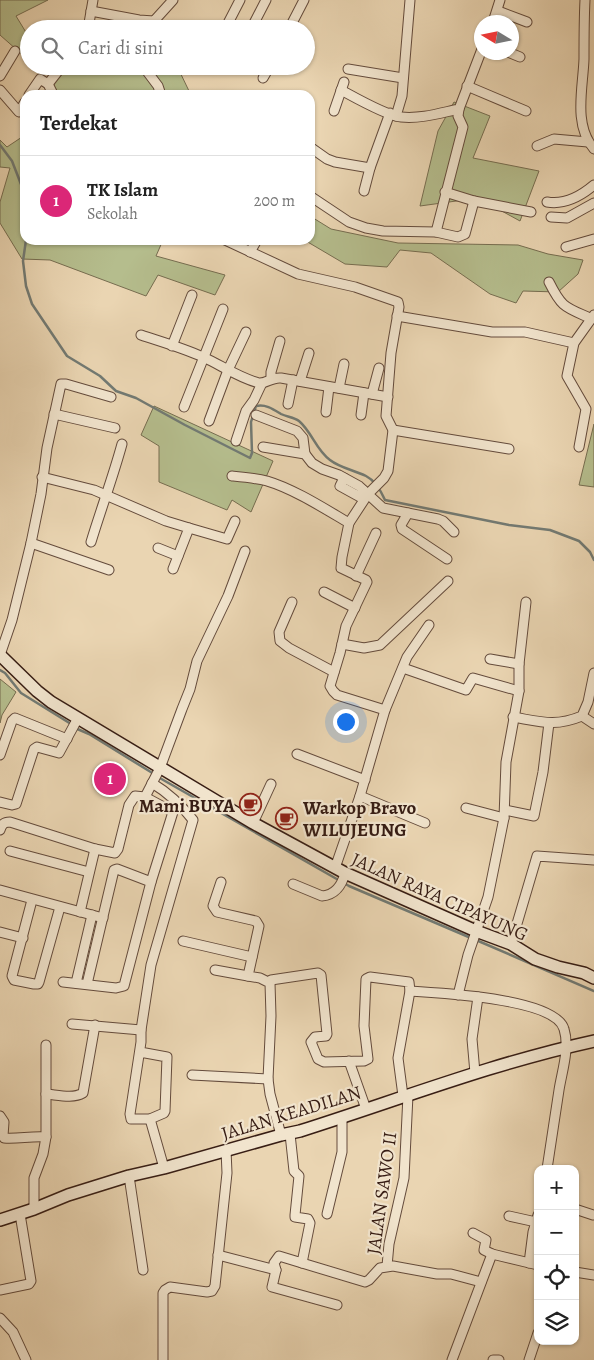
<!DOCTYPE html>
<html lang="id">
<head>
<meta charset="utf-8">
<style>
	body { margin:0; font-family:Alegreya,serif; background:#f6f6f6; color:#222 }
	.controls { position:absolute; right:15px; bottom:15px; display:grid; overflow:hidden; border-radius:10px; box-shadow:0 1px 4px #0004 }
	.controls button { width:45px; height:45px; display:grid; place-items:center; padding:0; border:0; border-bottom:1px solid #e0e0e0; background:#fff; color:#222; font:25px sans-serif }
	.compass { position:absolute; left:474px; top:15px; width:45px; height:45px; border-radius:50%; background:#fff; box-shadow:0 1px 4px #0004; rotate:280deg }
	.you { position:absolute; left:345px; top:721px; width:18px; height:18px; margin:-12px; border:4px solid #fff; border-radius:50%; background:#1a73e8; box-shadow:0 0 0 8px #1a73e833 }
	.badge { display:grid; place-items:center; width:32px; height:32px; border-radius:50%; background:#db2777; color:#fff; font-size:16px; font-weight:700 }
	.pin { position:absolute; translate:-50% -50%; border:2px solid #fff; box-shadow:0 1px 5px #0006 }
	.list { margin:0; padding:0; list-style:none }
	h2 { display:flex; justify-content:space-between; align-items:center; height:65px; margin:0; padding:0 20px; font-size:21px }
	h2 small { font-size:16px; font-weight:400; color:#767676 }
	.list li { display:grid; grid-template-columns:32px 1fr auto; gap:15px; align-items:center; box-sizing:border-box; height:90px; padding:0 20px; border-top:1px solid #e0e0e0 }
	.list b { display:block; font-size:19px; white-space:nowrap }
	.list p { margin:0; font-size:16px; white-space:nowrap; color:#767676 }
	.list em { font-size:16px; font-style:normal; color:#767676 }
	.icon { flex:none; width:28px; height:28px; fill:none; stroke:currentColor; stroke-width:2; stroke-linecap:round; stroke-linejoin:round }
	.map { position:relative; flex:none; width:594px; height:1360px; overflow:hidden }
	.search { position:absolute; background:#fff; box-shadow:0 1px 4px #0004; left:20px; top:20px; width:295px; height:55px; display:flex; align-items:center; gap:12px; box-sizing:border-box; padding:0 18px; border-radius:28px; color:#767676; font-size:19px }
	.panel { position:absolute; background:#fff; box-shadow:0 1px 4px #0004; left:20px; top:90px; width:295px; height:155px; border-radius:15px }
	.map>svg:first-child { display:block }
	.green { fill:#b5bd8d; stroke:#766d50 }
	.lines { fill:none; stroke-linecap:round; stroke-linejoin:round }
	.stream { stroke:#727a73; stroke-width:2.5 }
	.street-casing { stroke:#644b3c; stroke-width:11 }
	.secondary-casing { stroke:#371d14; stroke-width:14 }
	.street { stroke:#f1e4cd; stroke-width:9 }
	.secondary { stroke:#f1e4cd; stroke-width:11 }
	.labels { text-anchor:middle; stroke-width:4.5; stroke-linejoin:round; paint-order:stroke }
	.poi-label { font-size:19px; font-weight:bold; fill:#371d14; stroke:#f1e4cd; text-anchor:end }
	.street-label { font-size:19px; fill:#371d14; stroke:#f1e4cd }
</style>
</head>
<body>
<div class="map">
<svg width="594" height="1360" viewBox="0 0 594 1360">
	<rect width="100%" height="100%" fill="#ead5b2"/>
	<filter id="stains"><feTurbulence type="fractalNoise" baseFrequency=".004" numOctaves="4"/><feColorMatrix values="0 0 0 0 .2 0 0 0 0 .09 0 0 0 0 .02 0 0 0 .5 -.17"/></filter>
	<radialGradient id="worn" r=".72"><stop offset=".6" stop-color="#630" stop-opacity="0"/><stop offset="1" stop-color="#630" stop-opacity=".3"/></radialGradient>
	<g class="green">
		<path d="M0,0H48L16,16L27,34L29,33V55L26,58L0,35Z"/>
		<path d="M66,66H177L189,91L186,95H55L50,87Z"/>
		<path d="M454,102L490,116L473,158L539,171L520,221L478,198L420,206L438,131Z"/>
		<path d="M25,135V240H163L156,256L225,275L215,295L158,275L146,296L50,260L22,259L0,223V202L10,168L0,167V140L7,147Z"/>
		<path d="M310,216L331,229L398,243L518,245L548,254L583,260L578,274L558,292L523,291L516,303L490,294L431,253L400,250L387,267L345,264L306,241L310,240Z"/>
		<path d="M154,406L273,461L251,512L232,500L227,510L159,482V446L141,435Z"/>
		<path d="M594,424V487L579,485Z"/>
		<path d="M0,679L16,692L2,715L0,723Z"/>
	</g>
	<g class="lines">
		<g class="stream">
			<path d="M0,145L12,161L24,192L23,207L25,222"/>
			<path d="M26,240L23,261L26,286L32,304L67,356L100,376L116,391L136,398L185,425L250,458L252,453L251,422L256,406C266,404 273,409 281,414C287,417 294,417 299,421C312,432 316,450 330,460C340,468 354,470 366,476C374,480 381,491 385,500L509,525L550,530L579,541L590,552L594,560"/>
			<path d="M0,670L5,673L21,693L71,724"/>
			<path d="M75,728L89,734L154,774"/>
			<path d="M158,777L349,886L471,938"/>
			<path d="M476,940L594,991"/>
		</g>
		<defs>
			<g id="street">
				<path d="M585,0C584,19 584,39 584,59C583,88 573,125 594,149"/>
				<path d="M91,11L139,20L154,21L173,0"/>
				<path d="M498,11L527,22"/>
				<path d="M493,22L500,0"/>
				<path d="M88,29L93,0"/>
				<path d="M225,29L240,0"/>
				<path d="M251,29L266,0"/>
				<path d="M289,29L304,0"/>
				<path d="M508,52L520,57"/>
				<path d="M143,66L158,86L161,95"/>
				<path d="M348,69L403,78"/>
				<path d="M0,76L15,51"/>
				<path d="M263,78L270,66"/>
				<path d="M48,84L62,66"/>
				<path d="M467,86L526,111"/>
				<path d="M0,90L19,112L25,102"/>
				<path d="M341,90C354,97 387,116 401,117C421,119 440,113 459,109L482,49"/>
				<path d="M29,95L40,79L48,84L52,92L51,95"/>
				<path d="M334,111L344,82"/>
				<path d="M396,116L402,96L410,0"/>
				<path d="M537,146L554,139L588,142"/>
				<path d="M310,147L327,159L335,162L370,168"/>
				<path d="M364,191L370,168L390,113"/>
				<path d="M445,192L474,201L531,212"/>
				<path d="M310,196L349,222L366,228L383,231L436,232L458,237L465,234L474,201"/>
				<path d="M547,202C564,205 581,196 594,185"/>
				<path d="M551,217L567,218L594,203"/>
				<path d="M436,232L463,127L458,116L459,109"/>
				<path d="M225,240L298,274L355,287L398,302L399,307L391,353L386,416L393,430L388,471L384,478L368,494L349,523L342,557L341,568L366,580L367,582L346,626L340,653L330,686L333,691L337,695L385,710"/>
				<path d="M566,247L594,239"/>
				<path d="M250,252L257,240"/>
				<path d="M549,282C562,308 565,307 590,318"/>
				<path d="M397,316L492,332H525L574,343"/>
				<path d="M141,335C162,342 183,348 203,357C221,365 239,378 259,383C265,384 272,377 281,378L388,397"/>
				<path d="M172,346L192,295"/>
				<path d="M271,378V372L280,341"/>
				<path d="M300,381L309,353"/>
				<path d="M339,388L344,364"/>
				<path d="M372,394L379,368"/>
				<path d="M288,404L293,380"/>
				<path d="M184,407L223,309"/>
				<path d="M326,412L329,387"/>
				<path d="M54,414L115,428"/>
				<path d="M256,415L297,431L303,438L305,454"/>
				<path d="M361,415L364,393"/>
				<path d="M209,421L228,370L246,332"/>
				<path d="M393,430L509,449"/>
				<path d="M236,441L246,411L254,400L262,383"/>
				<path d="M263,447L305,454L312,463L322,469L339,475L359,486L383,508L438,519L443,521L454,532"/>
				<path d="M579,447L586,409L567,376L574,343L594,315"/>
				<path d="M232,476C243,477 255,478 267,481C294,489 325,509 349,523"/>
				<path d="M42,477L94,490L166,521L189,528L173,569"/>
				<path d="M344,478L340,486L360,497L363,490"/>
				<path d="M408,513L401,525L402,529L447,559"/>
				<path d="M189,528L227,539L235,521"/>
				<path d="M91,542C101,509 113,477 122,444"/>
				<path d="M31,543L109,570"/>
				<path d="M158,548L178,556"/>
				<path d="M356,576L376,533"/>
				<path d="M324,592L355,608"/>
				<path d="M292,602L279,632L280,641L289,648L334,672"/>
				<path d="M342,644L364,648L380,645L448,581"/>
				<path d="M0,655L12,620L31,543L41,494L47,448L61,384H66L111,397"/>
				<path d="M490,659L519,664"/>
				<path d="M403,668L466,690L473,678L519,691"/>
				<path d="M582,716L594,724"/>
				<path d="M513,717C542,722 555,727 582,716L588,702L594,673"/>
				<path d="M297,754L365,780"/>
				<path d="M0,755L12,721L15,718L67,739"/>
				<path d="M360,796L425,823"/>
				<path d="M145,797L160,768L182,709L190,689L197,661L228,596L245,551"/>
				<path d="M0,802L12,805L16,804L34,749L37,747L59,753L78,718"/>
				<path d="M466,808L504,818"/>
				<path d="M505,810L534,816L543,772L549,723"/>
				<path d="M253,823L271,784"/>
				<path d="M0,830C2,824 4,822 10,822L95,849L115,853L118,849L129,805L135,796L145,797L173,812L151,882L124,986L116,988L63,982"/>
				<path d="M10,851L89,872"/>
				<path d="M335,868L360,796L385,710L407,657L429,625"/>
				<path d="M221,882L213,906L217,912L256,921L259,926L248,976L260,978L270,983L271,1016L268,1079L270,1094L281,1135"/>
				<path d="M293,884L322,896C335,895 342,885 345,873"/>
				<path d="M0,890L103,918"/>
				<path d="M32,900L12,976L14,980L34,984H38L39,982L60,907"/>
				<path d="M80,912L95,849"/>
				<path d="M0,932L23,938"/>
				<path d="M183,941L252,957"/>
				<path d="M511,944L537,856L594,860"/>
				<path d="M215,970L248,976"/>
				<path d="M76,983L92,915"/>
				<path d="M270,983L271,980L318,973L321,975L327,1034L326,1036L315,1037L311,1042L318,1059L324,1062L364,1061L368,1059L364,1026L366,979L370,977L409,982L410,991L398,1058L403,1096"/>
				<path d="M87,984L114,870L117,869L151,882"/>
				<path d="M410,991C439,993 555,998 564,1029C570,1048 562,1071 559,1090C555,1116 551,1142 547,1169"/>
				<path d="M458,995L468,955L488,897L504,818L506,762L519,691V664L526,602"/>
				<path d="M72,1024L141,1030"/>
				<path d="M140,1052L167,1057L165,1111L164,1113L150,1119H131L130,1114L141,1042V1030L151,965L193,820C182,806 167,792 152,783"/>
				<path d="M349,1061L366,1109"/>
				<path d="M475,1073L472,1039L478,997"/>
				<path d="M192,1075L268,1079"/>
				<path d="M46,1094C58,1095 73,1099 83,1093L95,1025"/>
				<path d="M0,1116L4,1122L3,1136L4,1138C18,1139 31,1136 46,1137"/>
				<path d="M150,1119L164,1168"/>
				<path d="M129,1176L143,1270"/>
				<path d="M34,1209V1178L43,1154L46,1137V1045"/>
				<path d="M575,1209L593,1215"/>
				<path d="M327,1214L342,1152V1117"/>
				<path d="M509,1216L536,1222"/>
				<path d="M473,1233L486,1240L484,1250L492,1254"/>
				<path d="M218,1255L276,1270L274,1263L279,1256L302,1263L310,1223L308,1219L295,1217V1215L299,1176L294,1171L290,1134"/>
				<path d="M302,1263L365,1282L369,1280L380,1268L393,1266L437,1274H451L481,1282"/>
				<path d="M529,1263L533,1232L538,1215"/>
				<path d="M387,1266L389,1244L404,1178L408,1095"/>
				<path d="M276,1270L272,1287L337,1305"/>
				<path d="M575,1272L594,1275"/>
				<path d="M0,1290L29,1284L31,1281L20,1214"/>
				<path d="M0,1318L13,1332L26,1360"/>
				<path d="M163,1360V1293L165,1290L170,1287L207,1292L212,1291L215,1286L227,1173L226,1150"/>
				<path d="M452,1360L492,1254L538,1265"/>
				<path d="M493,1360H499"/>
				<path d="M529,1360L538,1333"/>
			</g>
			<g id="secondary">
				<path d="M0,655L37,691L51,702L253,823L345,873L476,931L511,944L535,959L558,967L584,973L594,978"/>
				<path d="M0,1220L34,1209L68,1195L129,1176L164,1168L281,1135L300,1131C398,1100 493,1063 594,1041"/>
			</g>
		</defs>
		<use href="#street" class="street-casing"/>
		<use href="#secondary" class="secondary-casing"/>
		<use href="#street" class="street"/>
		<use href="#secondary" class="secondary"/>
	</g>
	<defs>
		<symbol id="cafe-ring" viewBox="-11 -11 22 22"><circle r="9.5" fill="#f1e4cd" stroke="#8f2418" stroke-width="1.5"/><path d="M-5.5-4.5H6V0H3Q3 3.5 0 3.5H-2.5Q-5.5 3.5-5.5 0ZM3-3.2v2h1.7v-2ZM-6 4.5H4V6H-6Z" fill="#8f2418"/></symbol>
	</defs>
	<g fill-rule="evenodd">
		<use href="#cafe-ring" x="238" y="792" width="25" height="25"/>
		<use href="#cafe-ring" x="274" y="806" width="25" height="25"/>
	</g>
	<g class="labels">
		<g class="poi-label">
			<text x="235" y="812">Mami BUYA</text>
			<text x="303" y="814" text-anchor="start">Warkop Bravo<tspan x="303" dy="22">WILUJEUNG</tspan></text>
		</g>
		<g class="street-label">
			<text transform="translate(440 896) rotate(24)" y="7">JALAN RAYA CIPAYUNG</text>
			<text transform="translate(291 1112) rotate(-17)" y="7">JALAN KEADILAN</text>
			<text transform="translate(381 1193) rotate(-82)" y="7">JALAN SAWO II</text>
		</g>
	</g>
	<rect width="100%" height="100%" filter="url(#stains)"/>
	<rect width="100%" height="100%" fill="url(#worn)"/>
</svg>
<div class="controls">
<button>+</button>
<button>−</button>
<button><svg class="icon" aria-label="locate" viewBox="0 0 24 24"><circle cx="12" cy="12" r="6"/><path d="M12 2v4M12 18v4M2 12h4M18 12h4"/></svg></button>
<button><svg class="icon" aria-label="layers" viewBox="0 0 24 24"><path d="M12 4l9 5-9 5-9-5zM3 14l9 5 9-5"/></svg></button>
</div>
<svg class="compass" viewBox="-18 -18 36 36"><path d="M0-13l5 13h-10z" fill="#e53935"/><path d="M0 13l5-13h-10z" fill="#767676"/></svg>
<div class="you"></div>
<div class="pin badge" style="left:110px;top:779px">1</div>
<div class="search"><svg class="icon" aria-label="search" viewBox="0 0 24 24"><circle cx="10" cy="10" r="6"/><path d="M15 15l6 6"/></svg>Cari di sini</div>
<section class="panel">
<h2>Terdekat<small></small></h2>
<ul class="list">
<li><span class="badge">1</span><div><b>TK Islam</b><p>Sekolah</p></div><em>200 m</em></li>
</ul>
</section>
</div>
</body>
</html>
